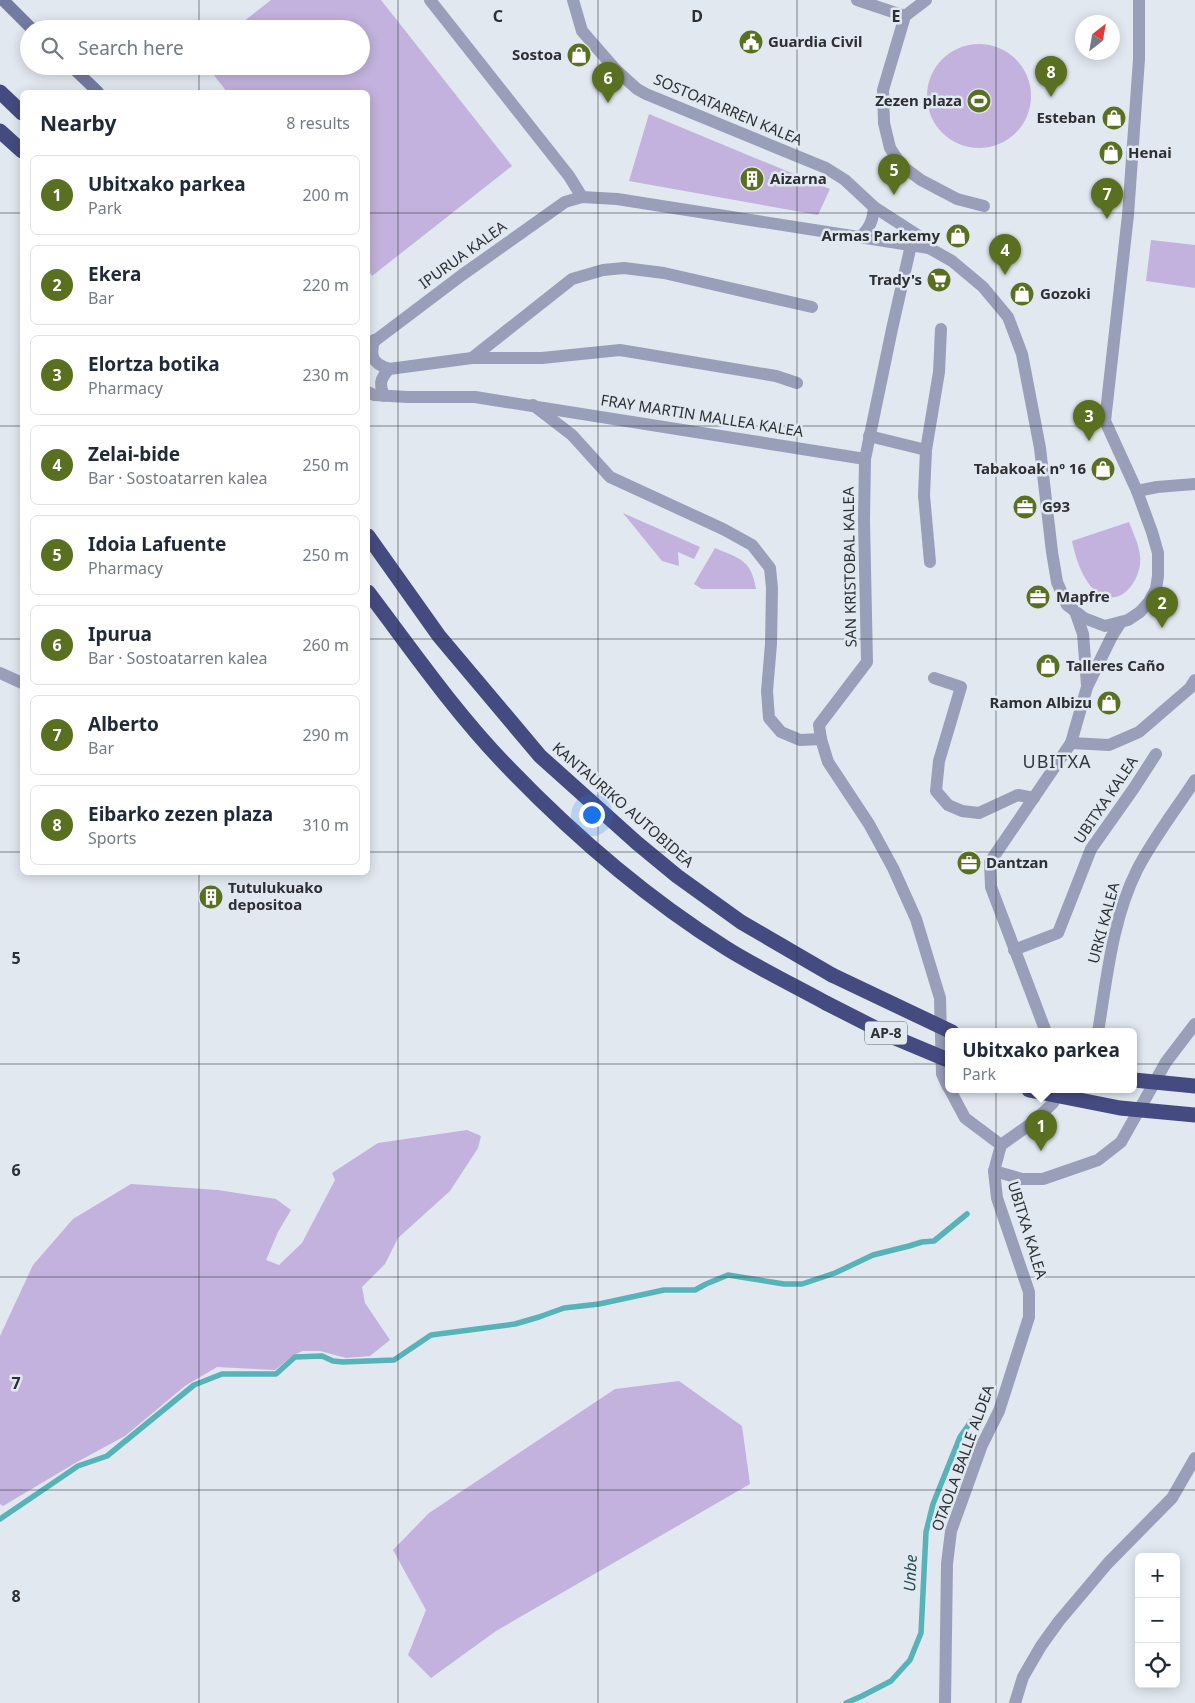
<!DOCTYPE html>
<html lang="en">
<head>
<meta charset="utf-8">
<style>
	body { margin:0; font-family:"Noto Sans",sans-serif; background:#f6f6f7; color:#1f2937 }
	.controls { position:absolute; right:15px; bottom:15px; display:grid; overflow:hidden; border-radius:8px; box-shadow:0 2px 12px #0003 }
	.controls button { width:45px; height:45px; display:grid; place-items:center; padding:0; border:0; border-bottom:1px solid #e0e1e3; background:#fff; color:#1f2937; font:25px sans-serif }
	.compass { position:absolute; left:1075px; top:15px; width:45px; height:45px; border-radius:50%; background:#fff; box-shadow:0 2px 12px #0003; rotate:31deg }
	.you { position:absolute; left:591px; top:814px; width:18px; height:18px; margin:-12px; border:4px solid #fff; border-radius:50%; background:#1a73e8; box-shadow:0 0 0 8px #1a73e833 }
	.badge { display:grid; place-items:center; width:32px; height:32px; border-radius:50%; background:#597020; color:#fff; font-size:16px; font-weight:700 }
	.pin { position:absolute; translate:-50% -41px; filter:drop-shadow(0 1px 2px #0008) }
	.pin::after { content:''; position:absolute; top:26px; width:18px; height:15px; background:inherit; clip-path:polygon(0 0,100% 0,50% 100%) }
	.popup { position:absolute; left:945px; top:1028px; width:192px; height:65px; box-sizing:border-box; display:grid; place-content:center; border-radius:8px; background:#fff; filter:drop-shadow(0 1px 4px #0005); font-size:16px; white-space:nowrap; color:#747a83 }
	.popup b { font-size:19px; color:#1f2937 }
	.popup::after { content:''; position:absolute; left:50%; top:100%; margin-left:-10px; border:10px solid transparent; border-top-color:#fff }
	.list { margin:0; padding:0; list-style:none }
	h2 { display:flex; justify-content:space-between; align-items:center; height:65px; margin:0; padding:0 20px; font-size:21px }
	h2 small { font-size:16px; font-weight:400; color:#747a83 }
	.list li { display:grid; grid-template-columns:32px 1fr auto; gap:15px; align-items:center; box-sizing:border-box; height:80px; margin:0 10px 10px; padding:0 10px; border:1px solid #e0e1e3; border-radius:8px }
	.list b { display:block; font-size:19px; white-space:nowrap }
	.list p { margin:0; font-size:16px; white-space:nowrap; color:#747a83 }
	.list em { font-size:16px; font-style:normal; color:#747a83 }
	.icon { flex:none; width:28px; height:28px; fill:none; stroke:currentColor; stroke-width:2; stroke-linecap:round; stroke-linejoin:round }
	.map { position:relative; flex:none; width:1195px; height:1703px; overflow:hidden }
	.search { position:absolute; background:#fff; box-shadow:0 2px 12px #0003; left:20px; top:20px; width:350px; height:55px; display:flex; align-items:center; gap:12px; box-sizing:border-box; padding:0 18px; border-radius:28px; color:#747a83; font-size:19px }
	.panel { position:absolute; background:#fff; box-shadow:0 2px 12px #0003; left:20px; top:90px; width:350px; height:785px; border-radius:8px }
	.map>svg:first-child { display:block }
	.green { fill:#c2b2dd }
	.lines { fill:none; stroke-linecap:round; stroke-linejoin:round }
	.stream { stroke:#57b3b8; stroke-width:5.5 }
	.street { stroke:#9a9fb9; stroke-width:12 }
	.secondary { stroke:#747ba2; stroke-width:12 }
	.highway { stroke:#454b80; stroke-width:15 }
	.highway-bridge { stroke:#454b80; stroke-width:15 }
	.grid { fill:none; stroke:#2d2f32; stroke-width:1; stroke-opacity:0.55 }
	.labels { text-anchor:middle; stroke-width:5; stroke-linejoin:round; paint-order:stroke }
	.shield { fill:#e1e8f0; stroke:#63666b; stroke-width:1 }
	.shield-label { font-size:14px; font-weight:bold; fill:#2d2f32 }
	.poi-label { font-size:15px; font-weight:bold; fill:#2d2f32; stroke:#e1e8f0; text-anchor:start }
	.street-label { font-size:15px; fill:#2d2f32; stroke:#e1e8f0 }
	.water-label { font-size:16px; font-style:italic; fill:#214c4e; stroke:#e1e8f0 }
	.quarter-label { font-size:18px; letter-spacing:1px; fill:#32373d; stroke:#e1e8f0 }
	.grid-label { font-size:16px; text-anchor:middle; font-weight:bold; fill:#2d2f32; stroke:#e1e8f0; stroke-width:5; stroke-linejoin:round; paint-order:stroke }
</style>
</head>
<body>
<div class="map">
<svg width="1195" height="1703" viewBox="0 0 1195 1703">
	<rect width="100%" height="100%" fill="#e1e8f0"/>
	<g class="green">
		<path d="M271,0H381L512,166L372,276L368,270V92H227L207,66H361V29H234Z"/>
		<circle cx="979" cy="96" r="52"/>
		<path d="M649,114L830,189L818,215L629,181Z"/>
		<path d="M1151,240L1195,245V288L1146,281Z"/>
		<path d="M623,513L700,547L694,559L678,552L679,566L662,561Z"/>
		<path d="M1129,522C1133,533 1139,544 1140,556C1143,575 1124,607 1101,595C1084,585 1076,560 1072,541Z"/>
		<path d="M715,548C740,559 751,559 756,589H702L694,584Z"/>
		<path d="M467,1130L481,1136L478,1148L450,1191L398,1238L385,1264L362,1287L365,1303L390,1340L370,1356L346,1358L320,1351H302L291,1357L275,1370L217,1367L185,1386L125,1436L77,1462L3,1506L0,1504V1336L33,1265L73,1219L131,1184L218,1190L276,1199L291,1210L278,1232L266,1260L279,1265L302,1243L335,1180L332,1173L378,1143Z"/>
		<path d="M679,1381L742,1426L750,1484L496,1631L431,1678L408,1655L426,1610L393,1550L429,1513L615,1389Z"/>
	</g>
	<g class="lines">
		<g class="stream">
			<path d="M0,1519L78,1466L107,1456L194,1385L222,1374H276L295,1357L322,1356L333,1361L343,1362L394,1360L431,1335L515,1324L539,1317L564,1308L599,1304L664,1290H695L706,1284L728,1275L784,1284H802L835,1273L873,1255L909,1246L922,1242L934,1241L967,1214"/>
			<path d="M846,1703L862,1696L891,1681L910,1660L921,1633L926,1532L933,1504L960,1437L974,1417"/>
		</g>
		<g class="street">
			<path d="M430,0L569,176L582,197"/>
			<path d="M573,0L582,31L616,70L637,89L646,94L826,168L845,180L874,207L919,236L929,248"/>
			<path d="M857,0L905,16L926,0"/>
			<path d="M905,16L883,90L884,123L890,148L902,166L921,180L957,199L984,206"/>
			<path d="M860,237C870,228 873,220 874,207"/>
			<path d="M911,245L892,329L865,459L864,520L867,662L819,725L821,739L828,762L869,824L893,868L916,919L940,998L942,1074L948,1087"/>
			<path d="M374,340C370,357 372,363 389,369L472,358H542L620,350L776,376L797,383"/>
			<path d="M368,346L462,275L565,202L582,197L617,199L929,248L952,261L983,287L1008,317L1022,354L1040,448L1052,552L1057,582L1067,605L1084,618L1105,626L1128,620L1140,612L1149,602L1156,589L1158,576V553L1152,532L1137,491L1105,421L1128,215L1139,59V0"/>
			<path d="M472,358L572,279L603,270L624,268L664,273L812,307"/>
			<path d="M368,392L374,395L407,397H475L865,459"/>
			<path d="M384,396C379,384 380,379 389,369"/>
			<path d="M533,405L572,435L610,477L723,529L752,545L770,568L772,588L771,644L767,691L769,718L781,732L800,740L821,739"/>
			<path d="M869,436L926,450L939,372L941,329"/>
			<path d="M926,450L924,495L930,562"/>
			<path d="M1137,491L1157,487L1195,484"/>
			<path d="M1075,611L1083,634L1087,685"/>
			<path d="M0,673L22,683"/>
			<path d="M934,678L961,687L939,761L936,791L948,805L962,811L979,813L1018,795L1034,798"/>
			<path d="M1071,743L1109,745L1139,732L1190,688L1195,680"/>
			<path d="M1014,950L1058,933L1091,849L1134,788L1156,754"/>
			<path d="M1046,1032L991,887L990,862L1071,743L1087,687L1112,636L1121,622"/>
			<path d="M1098,1032C1107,978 1112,920 1137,870C1152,840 1177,808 1195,780"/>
			<path d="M950,1090L965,1118L1001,1145"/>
			<path d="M994,1171L1022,1179H1043L1098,1160L1121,1142L1166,1062L1195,1024"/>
			<path d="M945,1703L947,1564L951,1531L982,1445L999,1411L1029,1317V1292L997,1198L994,1171L1001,1145L1032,1123L1053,1103L1060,1090"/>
			<path d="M1015,1703L1023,1677L1041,1646L1059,1621L1108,1563L1172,1498L1195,1458"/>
		</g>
		<g class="secondary">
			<path d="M3,0L32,29"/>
			<path d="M71,66L98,92"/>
		</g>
		<g class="highway">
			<path d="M0,92L22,113"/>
			<path d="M0,131L22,151"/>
			<path d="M368,536L439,636L540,756L637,843L677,876L741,922L832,975"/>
			<path d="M368,592C412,650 454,711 505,764C571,833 645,897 726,948C758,968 793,985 826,1003"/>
		</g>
		<g class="highway-bridge">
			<path d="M832,975L952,1032"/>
			<path d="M826,1003L893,1037L948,1060"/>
			<path d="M1134,1080L1195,1086"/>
			<path d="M1029,1090L1120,1108L1195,1115"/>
		</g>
	</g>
	<path class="grid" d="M199,0V29M398,0V1703M598,0V1703M797,0V1703M996,0V1703M199,66V92M0,213H22M368,213H1195M0,426H22M368,426H1195M0,639H22M368,639H1195M0,852H22M368,852H1195M199,872V1703M0,1064H1195M0,1277H1195M0,1490H1195"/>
	<defs>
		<symbol id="civic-disc" viewBox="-11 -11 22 22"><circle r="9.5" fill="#597020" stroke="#e1e8f0"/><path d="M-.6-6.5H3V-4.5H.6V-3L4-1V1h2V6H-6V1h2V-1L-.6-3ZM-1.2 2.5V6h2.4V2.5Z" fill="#fff"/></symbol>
		<symbol id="shop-disc" viewBox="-11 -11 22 22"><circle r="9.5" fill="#597020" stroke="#e1e8f0"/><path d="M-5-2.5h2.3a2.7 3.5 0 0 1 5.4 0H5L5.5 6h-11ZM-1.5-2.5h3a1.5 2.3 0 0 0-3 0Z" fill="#fff"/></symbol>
		<symbol id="stadium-disc" viewBox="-11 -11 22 22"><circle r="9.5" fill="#597020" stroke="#e1e8f0"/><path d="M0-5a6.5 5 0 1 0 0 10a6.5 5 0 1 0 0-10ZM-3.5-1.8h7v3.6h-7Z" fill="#fff"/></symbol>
		<symbol id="building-disc" viewBox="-11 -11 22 22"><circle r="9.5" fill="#597020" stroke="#e1e8f0"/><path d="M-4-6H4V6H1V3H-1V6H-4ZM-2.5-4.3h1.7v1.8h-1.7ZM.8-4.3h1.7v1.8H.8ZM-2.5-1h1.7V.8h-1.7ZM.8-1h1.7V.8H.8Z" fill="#fff"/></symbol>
		<symbol id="supermarket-disc" viewBox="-11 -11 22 22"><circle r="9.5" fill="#597020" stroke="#e1e8f0"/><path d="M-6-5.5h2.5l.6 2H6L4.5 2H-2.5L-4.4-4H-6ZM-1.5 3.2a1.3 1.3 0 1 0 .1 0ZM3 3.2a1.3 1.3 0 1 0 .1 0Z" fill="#fff"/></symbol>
		<symbol id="office-disc" viewBox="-11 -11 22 22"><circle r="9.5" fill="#597020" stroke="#e1e8f0"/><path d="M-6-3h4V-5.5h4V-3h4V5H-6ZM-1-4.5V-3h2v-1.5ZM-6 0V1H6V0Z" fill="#fff"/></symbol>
	</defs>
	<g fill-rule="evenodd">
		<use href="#civic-disc" x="737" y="28" width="28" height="28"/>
		<use href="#shop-disc" x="565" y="41" width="28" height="28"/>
		<use href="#stadium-disc" x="965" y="87" width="28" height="28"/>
		<use href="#shop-disc" x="1100" y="104" width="28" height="28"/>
		<use href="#shop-disc" x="1097" y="139" width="28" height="28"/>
		<use href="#building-disc" x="738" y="165" width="28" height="28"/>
		<use href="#shop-disc" x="944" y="222" width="28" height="28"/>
		<use href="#supermarket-disc" x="925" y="266" width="28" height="28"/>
		<use href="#shop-disc" x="1008" y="280" width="28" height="28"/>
		<use href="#shop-disc" x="1089" y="455" width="28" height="28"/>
		<use href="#office-disc" x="1011" y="493" width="28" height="28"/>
		<use href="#office-disc" x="1024" y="583" width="28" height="28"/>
		<use href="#shop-disc" x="1034" y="652" width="28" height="28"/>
		<use href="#shop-disc" x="1095" y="689" width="28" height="28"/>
		<use href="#office-disc" x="955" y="849" width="28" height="28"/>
		<use href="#building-disc" x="197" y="883" width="28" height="28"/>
	</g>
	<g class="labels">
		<rect class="shield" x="865" y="1021.5" width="42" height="23" rx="4"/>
		<g class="shield-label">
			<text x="886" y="1038">AP-8</text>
		</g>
		<g class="poi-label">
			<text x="768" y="47">Guardia Civil</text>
			<text x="562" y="60" text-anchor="end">Sostoa</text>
			<text x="962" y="106" text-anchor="end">Zezen plaza</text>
			<text x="1096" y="123" text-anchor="end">Esteban</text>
			<text x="1128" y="158">Henai</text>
			<text x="770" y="184">Aizarna</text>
			<text x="940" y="241" text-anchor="end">Armas Parkemy</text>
			<text x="922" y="285" text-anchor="end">Trady's</text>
			<text x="1040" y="299">Gozoki</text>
			<text x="1086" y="474" text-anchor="end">Tabakoak nº 16</text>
			<text x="1042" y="512">G93</text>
			<text x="1056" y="602">Mapfre</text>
			<text x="1066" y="671">Talleres Caño</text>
			<text x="1092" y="708" text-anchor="end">Ramon Albizu</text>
			<text x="986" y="868">Dantzan</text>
			<text x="228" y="893">Tutulukuako<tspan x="228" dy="17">depositoa</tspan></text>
		</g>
		<g class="street-label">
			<text transform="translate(728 110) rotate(23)" y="5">SOSTOATARREN KALEA</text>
			<text transform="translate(463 255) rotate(-36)" y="5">IPURUA KALEA</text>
			<text transform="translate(702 416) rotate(9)" y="5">FRAY MARTIN MALLEA KALEA</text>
			<text transform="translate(850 567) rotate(-91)" y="5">SAN KRISTOBAL KALEA</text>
			<text transform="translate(1106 800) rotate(-56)" y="5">UBITXA KALEA</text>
			<text transform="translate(623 805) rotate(41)" y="5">KANTAURIKO AUTOBIDEA</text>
			<text transform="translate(1104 923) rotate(-75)" y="5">URKI KALEA</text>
			<text transform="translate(1027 1230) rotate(73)" y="5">UBITXA KALEA</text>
			<text transform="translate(963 1458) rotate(-70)" y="5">OTAOLA BALLE ALDEA</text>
		</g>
		<g class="water-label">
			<text transform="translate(910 1573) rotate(-87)" y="6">Unbe</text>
		</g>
		<g class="quarter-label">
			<text x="1057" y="768">UBITXA</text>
		</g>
	</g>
	<g class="grid-label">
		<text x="498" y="22">C</text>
		<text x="697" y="22">D</text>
		<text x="896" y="22">E</text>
		<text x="16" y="964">5</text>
		<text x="16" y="1176">6</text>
		<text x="16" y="1389">7</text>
		<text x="16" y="1602">8</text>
	</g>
</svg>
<div class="controls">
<button>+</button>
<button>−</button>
<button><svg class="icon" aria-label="locate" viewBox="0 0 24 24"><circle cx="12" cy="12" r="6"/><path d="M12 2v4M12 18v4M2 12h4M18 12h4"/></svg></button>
</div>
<svg class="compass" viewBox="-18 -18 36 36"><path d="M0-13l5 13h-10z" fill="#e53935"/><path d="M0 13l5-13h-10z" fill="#747a83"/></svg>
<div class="you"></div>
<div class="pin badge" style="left:1041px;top:1151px">1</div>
<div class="popup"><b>Ubitxako parkea</b>Park</div>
<div class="pin badge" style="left:1162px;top:628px">2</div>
<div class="pin badge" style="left:1089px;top:441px">3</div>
<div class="pin badge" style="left:1005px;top:275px">4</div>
<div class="pin badge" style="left:894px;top:195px">5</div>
<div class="pin badge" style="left:608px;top:103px">6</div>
<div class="pin badge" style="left:1107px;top:219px">7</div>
<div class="pin badge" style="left:1051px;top:97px">8</div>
<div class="search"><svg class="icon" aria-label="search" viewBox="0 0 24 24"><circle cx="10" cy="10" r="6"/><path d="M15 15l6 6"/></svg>Search here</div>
<section class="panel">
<h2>Nearby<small>8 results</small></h2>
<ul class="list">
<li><span class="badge">1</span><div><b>Ubitxako parkea</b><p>Park</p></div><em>200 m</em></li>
<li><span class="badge">2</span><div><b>Ekera</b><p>Bar</p></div><em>220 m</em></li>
<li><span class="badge">3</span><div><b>Elortza botika</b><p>Pharmacy</p></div><em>230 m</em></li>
<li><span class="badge">4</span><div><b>Zelai-bide</b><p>Bar · Sostoatarren kalea</p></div><em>250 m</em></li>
<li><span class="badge">5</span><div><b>Idoia Lafuente</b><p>Pharmacy</p></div><em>250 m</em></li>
<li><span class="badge">6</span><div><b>Ipurua</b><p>Bar · Sostoatarren kalea</p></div><em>260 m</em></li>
<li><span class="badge">7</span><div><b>Alberto</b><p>Bar</p></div><em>290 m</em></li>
<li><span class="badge">8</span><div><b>Eibarko zezen plaza</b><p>Sports</p></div><em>310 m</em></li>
</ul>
</section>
</div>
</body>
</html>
